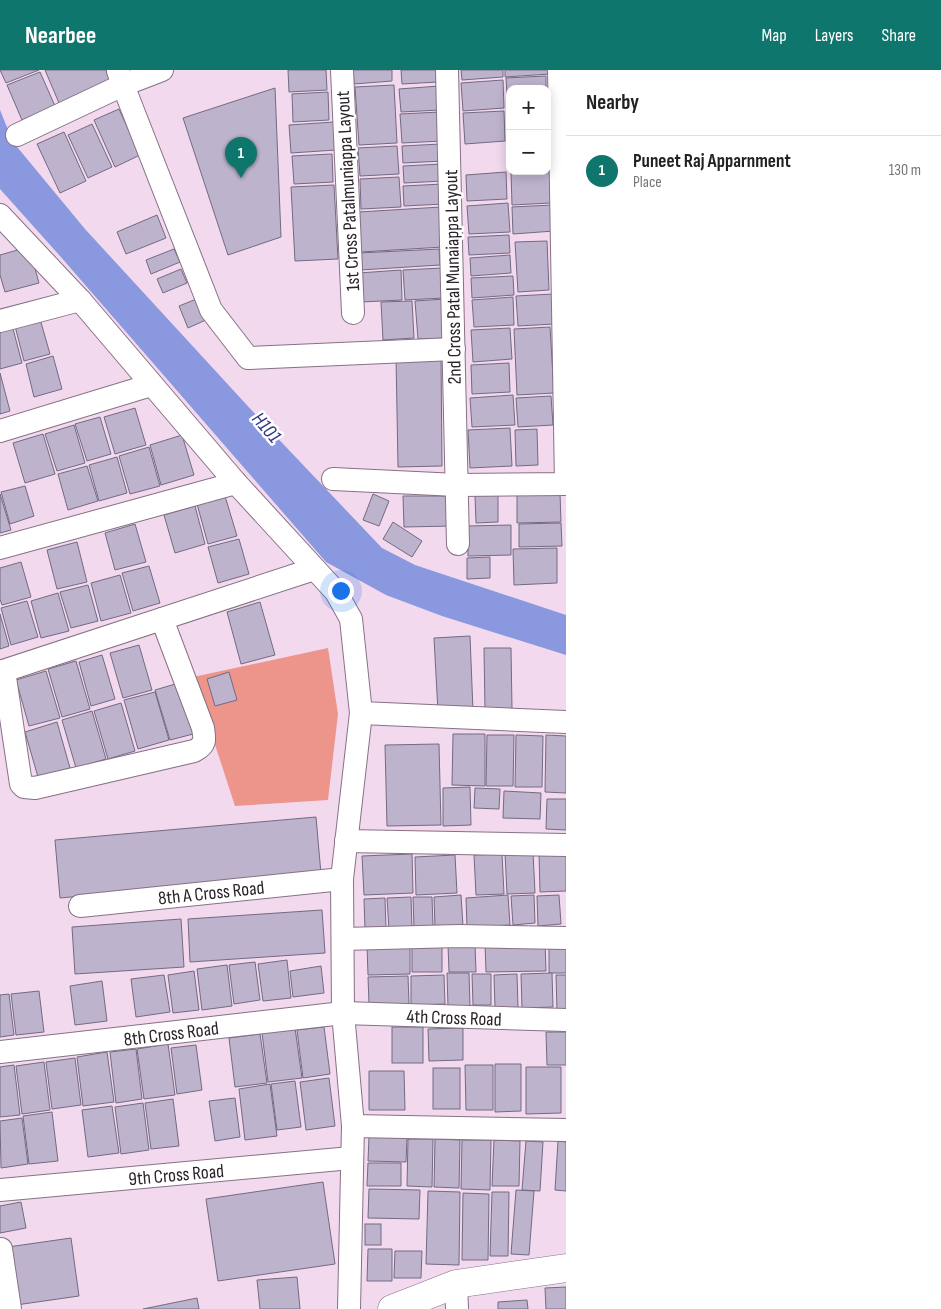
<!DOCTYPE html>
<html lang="en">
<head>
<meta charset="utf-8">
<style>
	body { margin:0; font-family:"Sofia Sans Condensed",sans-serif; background:#f2f2f2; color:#222 }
	.controls { position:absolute; right:15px; top:15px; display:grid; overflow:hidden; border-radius:10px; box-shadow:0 2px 12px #0003 }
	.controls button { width:45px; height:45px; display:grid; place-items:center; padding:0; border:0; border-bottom:1px solid #e0e0e0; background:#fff; color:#222; font:25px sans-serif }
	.you { position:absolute; left:340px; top:520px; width:18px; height:18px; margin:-12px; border:4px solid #fff; border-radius:50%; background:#1a73e8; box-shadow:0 0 0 8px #1a73e833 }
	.badge { display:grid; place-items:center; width:32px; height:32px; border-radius:50%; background:#0f766e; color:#fff; font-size:16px; font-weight:700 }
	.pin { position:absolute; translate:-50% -41px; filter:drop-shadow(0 1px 2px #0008) }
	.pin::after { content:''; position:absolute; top:26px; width:18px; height:15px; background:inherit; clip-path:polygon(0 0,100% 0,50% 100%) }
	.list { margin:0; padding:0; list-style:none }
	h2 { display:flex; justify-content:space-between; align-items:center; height:65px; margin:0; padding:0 20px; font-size:21px }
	h2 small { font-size:16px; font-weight:400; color:#767676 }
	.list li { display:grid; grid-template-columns:32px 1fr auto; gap:15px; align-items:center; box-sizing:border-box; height:70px; padding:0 20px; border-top:1px solid #e0e0e0 }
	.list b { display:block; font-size:19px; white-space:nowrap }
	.list p { margin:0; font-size:16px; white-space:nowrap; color:#767676 }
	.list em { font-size:16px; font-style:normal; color:#767676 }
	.map { position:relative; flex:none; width:566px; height:1239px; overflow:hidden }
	header { display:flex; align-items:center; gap:30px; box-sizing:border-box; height:70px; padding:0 25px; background:#0f766e; color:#fff }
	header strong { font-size:24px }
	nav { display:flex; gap:28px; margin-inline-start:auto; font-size:18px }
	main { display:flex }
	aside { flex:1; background:#fff }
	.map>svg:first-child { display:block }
	.green { fill:#ed958b }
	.water { fill:#8a98e0 }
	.building { fill:#bdb3cd; stroke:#736a82 }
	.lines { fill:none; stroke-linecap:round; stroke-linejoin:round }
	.minor-casing { stroke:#877184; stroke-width:24 }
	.tertiary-casing { stroke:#877184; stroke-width:29 }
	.minor { stroke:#fff; stroke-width:22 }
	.tertiary { stroke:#fff; stroke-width:28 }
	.labels { text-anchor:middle; stroke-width:5; stroke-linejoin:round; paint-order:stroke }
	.street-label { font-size:19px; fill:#2a2129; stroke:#fff }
	.water-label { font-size:20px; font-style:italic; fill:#31378b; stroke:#fff }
</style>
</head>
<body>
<header>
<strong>Nearbee</strong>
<nav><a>Map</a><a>Layers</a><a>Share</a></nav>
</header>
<main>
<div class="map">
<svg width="566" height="1239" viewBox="0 0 566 1239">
	<rect width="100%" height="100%" fill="#f2d9ee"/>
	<path class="green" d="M328,578L338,644L328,730L235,736L193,607Z"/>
	<path class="water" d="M0,40L13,72L85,159L267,357L382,478L415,495L566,545V585L442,546L386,525L326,492L60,186L0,119Z"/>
	<g class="building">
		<path d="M0,0H39L6,13Z"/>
		<path d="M45,0H106L111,12L59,33Z"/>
		<path d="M288,0H326L327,20L289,22Z"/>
		<path d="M353,0H392V11L354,14Z"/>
		<path d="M401,0H437L438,12L402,14Z"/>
		<path d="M461,0H503V7L462,10Z"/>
		<path d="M505,0H550V4L505,7Z"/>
		<path d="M40,2L55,36L22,50L7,15Z"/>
		<path d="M546,6V19H510V40H508L506,8Z"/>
		<path d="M503,10L504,38L463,41L461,13Z"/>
		<path d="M394,15L397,73L359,75L355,17Z"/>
		<path d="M439,16L440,40L401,42L399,19Z"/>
		<path d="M275,18L281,167L228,185L183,48Z"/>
		<path d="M328,22L329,50L293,52L292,24Z"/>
		<path d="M119,39L140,85L115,97L94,50Z"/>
		<path d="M504,41L505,71L465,74L463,43Z"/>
		<path d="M440,42L442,71L402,73L400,44Z"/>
		<path d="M334,52L336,80L291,83L289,55Z"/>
		<path d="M92,54L112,97L88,108L68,65Z"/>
		<path d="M64,62L86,111L60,123L37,74Z"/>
		<path d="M441,74L443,91L403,93L402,76Z"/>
		<path d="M397,76L399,104L360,106L358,78Z"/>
		<path d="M332,84L333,112L294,114L292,86Z"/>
		<path d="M442,94L443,111L404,113L403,96Z"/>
		<path d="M547,99H549L551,133L512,135L511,102L547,101Z"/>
		<path d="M506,102L507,129L467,131L466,105Z"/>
		<path d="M399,107L401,137L361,139L360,109Z"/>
		<path d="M443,114L444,134L404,136L403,116Z"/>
		<path d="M334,115L338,189L295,191L291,117Z"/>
		<path d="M508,133L510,162L469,164L467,136Z"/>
		<path d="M553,135L554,161L513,164L512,137Z"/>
		<path d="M441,137L443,177L361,182L359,142Z"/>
		<path d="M157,145L166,168L126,184L117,162Z"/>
		<path d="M509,165L510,183L469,185L468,167Z"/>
		<path d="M547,171L549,220L518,222L515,172Z"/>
		<path d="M21,179L34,195L39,213L5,222L0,205V185Z"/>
		<path d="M174,179L180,192L151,204L146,190Z"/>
		<path d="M439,179L440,195L360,200L359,183Z"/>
		<path d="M510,185L511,203L471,206L470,188Z"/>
		<path d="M442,198L444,228L405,230L403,200Z"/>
		<path d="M181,199L187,213L163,223L157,209Z"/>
		<path d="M401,200L402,230L361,232L359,203Z"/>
		<path d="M513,206L514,225L472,228L471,208Z"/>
		<path d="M553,224L554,254L518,256L516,226Z"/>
		<path d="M513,227L514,255L474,257L472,230Z"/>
		<path d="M199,228L208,249L188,258L179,236Z"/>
		<path d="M445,229L447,268L418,269L415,231Z"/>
		<path d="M412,231L414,268L383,270L381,232Z"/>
		<path d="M40,249L50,284L24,291L15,256Z"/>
		<path d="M12,255L22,293L0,299V259Z"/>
		<path d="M550,257L554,323L517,325L514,259Z"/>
		<path d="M510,258L512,289L473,292L471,260Z"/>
		<path d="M53,286L62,319L34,327L26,294Z"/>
		<path d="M396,287H441L442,396L398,397Z"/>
		<path d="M509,293L510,322L472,324L471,295Z"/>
		<path d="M0,303L10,341L0,344Z"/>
		<path d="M513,325L515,355L472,357L470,328Z"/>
		<path d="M551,326L553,355L518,357L516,328Z"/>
		<path d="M135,338L146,375L115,384L104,347Z"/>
		<path d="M100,347L111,384L87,391L75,354Z"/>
		<path d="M74,355L85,393L57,401L45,364Z"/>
		<path d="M510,358L512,396L470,398L468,360Z"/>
		<path d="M537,359L538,395L516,396L515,360Z"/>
		<path d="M43,364L55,404L25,413L13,373Z"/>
		<path d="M182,365L194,405L161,415L150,375Z"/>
		<path d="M149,377L160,416L130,424L119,386Z"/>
		<path d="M117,387L127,423L99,431L89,395Z"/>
		<path d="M87,396L98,431L68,440L58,404Z"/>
		<path d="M25,416L34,446L10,454L1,422Z"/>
		<path d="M560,423L561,452L517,453V424Z"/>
		<path d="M0,424L11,460L0,463Z"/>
		<path d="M373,424L389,431L379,456L363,450Z"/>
		<path d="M498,424V452L476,453L475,425Z"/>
		<path d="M225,426L237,466L208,474L197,434Z"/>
		<path d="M403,426H452L453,456L404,457Z"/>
		<path d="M195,436L205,474L175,483L164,445Z"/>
		<path d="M393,452L422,471L412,487L383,469Z"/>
		<path d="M561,453L562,476L519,477V454Z"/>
		<path d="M135,454L146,492L115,500L105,463Z"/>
		<path d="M511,455V485L468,486V456Z"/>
		<path d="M239,469L249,504L218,513L208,477Z"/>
		<path d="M77,472L87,512L57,519L47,480Z"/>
		<path d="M557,478V513L514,515L513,479Z"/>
		<path d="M490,487V508L467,509V488Z"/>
		<path d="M21,492L31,527L2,535L0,529V498Z"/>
		<path d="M149,496L160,533L133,541L122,503Z"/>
		<path d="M120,505L131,543L101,551L91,513Z"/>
		<path d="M88,515L98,551L71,558L60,522Z"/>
		<path d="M58,523L69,561L41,568L31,531Z"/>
		<path d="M27,531L38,567L11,575L1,538Z"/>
		<path d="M260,532L275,585L241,594L227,542Z"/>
		<path d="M0,544L9,576L0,579Z"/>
		<path d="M470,566L473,641L438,642L434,568Z"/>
		<path d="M139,575L152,620L123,628L110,583Z"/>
		<path d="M484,578H511L512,639L485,640Z"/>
		<path d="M102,585L115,629L91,636L79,592Z"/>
		<path d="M76,591L90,639L62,647L48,599Z"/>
		<path d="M46,601L60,648L29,656L16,610Z"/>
		<path d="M229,602L237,630L215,636L207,609Z"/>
		<path d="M182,612L197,663L170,670L155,620Z"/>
		<path d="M155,622L169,670L138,679L124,630Z"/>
		<path d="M121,633L135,681L108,689L94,641Z"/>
		<path d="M92,641L106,689L76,698L62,650Z"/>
		<path d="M57,652L70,698L38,707L25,662Z"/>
		<path d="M453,664H485V716L452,715Z"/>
		<path d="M487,665H514L513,716H486Z"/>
		<path d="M516,665L543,666L542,717H515Z"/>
		<path d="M546,665L566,666V723L545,722Z"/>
		<path d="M439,674L441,755L387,756L385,675Z"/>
		<path d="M470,717L471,755L443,756V718Z"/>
		<path d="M475,718L500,719L499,739L474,738Z"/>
		<path d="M504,721L541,723L540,749L503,748Z"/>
		<path d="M547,729H566V760L546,759Z"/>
		<path d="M316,747L321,804L60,828L55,770Z"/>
		<path d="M566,780V821L540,822L539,782Z"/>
		<path d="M533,782L535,823L507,824L505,783Z"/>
		<path d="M412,784L413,823L364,825L362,786Z"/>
		<path d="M502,784L504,824L476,825L474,785Z"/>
		<path d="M455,785L457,823L416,825L415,787Z"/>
		<path d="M461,825L463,856L435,857L434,827Z"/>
		<path d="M508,825L510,855L467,857L466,828Z"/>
		<path d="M534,825L535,853L513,855L511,826Z"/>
		<path d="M559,825L561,854L538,856L537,826Z"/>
		<path d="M411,827L412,859L389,860L387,828Z"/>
		<path d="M413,827H432L433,856L414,857Z"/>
		<path d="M385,828L386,859L365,860L364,829Z"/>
		<path d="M322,840L325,883L190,892L188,849Z"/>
		<path d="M181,849L184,897L75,904L72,857Z"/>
		<path d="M545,872L546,901L486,902L485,873Z"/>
		<rect x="549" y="874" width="17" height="29"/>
		<path d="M410,875V904L368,905L367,876Z"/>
		<path d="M442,875V902H412V876Z"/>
		<path d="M448,875H475L476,902H449Z"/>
		<path d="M287,890L291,928L263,931L258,894Z"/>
		<path d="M255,892L260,930L234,934L229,895Z"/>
		<path d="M227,895L232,936L202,940L197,899Z"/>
		<path d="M321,896L324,923L293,927L290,901Z"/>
		<path d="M194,901L199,940L173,943L168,905Z"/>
		<path d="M447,903H469L470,936L448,937Z"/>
		<path d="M552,903L553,937L522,938L521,904Z"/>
		<path d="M472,904H491V935H473Z"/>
		<path d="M517,904L518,938H495L494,905Z"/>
		<path d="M164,905L170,942L136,947L131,909Z"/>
		<path d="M444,905L445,934L411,935V906Z"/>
		<path d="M556,905H566V940L557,941Z"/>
		<path d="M408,906L409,934H369L368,907Z"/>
		<path d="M102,911L107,951L75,955L70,916Z"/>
		<path d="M39,921L44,962L16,965L11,924Z"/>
		<path d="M9,924L14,965L0,967V925Z"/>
		<path d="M324,957L330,1004L303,1008L297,960Z"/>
		<rect x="392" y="957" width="31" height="36"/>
		<path d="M295,958L302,1008L268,1012L262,963Z"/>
		<path d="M463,958V990L429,991L428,959Z"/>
		<path d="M546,962H566V995H547Z"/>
		<path d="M260,964L267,1013L235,1017L229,968Z"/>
		<path d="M168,974L175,1025L144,1029L137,979Z"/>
		<path d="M196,975L202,1020L177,1024L171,978Z"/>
		<path d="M136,979L142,1029L116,1033L110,982Z"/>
		<path d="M107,982L114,1032L83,1036L77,987Z"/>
		<path d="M75,988L81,1035L52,1039L46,992Z"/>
		<path d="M44,992L50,1040L22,1044L16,996Z"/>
		<path d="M495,994H521V1041L495,1042Z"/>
		<path d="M14,995L20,1045L0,1047V997Z"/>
		<path d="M465,995H493V1040H466Z"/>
		<path d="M526,997H561V1043L526,1044Z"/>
		<rect x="433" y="998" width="27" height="41"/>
		<path d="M369,1001H404L405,1040H369Z"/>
		<path d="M329,1008L335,1056L306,1060L300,1012Z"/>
		<path d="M295,1011L301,1057L277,1060L271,1014Z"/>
		<path d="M270,1014L277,1066L245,1070L239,1019Z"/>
		<path d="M235,1028L240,1067L215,1071L209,1031Z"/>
		<path d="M173,1029L179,1076L151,1079L145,1033Z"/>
		<path d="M143,1033L149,1080L121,1084L115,1037Z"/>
		<path d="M112,1036L119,1083L88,1087L82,1040Z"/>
		<path d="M52,1042L58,1091L29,1094L23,1046Z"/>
		<path d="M22,1048L28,1094L1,1098L0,1051Z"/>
		<path d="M369,1067L407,1068L406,1092L368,1091Z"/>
		<path d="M408,1069H433L432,1117L407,1116Z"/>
		<path d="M435,1069L460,1070L459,1118L434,1117Z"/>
		<path d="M462,1070H491L490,1120L461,1119Z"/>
		<path d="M494,1070L520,1071L519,1116H492Z"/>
		<path d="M526,1071L543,1072L540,1121L522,1120Z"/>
		<path d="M558,1071L566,1072V1121L555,1120Z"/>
		<path d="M368,1093H401V1116H367Z"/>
		<path d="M323,1112L335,1194L218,1211L206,1129Z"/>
		<path d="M369,1119L420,1120L419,1149L368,1148Z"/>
		<path d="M516,1120L534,1121L529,1185L511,1184Z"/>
		<path d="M428,1121L460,1122L459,1195L426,1194Z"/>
		<path d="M492,1122H509L508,1186H490Z"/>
		<path d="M463,1123L489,1124L488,1190H462Z"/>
		<path d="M21,1132L26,1158L0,1163V1136Z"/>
		<rect x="365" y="1154" width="16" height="21"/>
		<path d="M71,1168L79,1226L16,1235L8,1177Z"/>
		<path d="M368,1179H392V1211H367Z"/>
		<path d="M395,1181H422L421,1208H394Z"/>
		<path d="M297,1207L300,1239H260L257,1210Z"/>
		<path d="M566,1217V1239H546L545,1218Z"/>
		<path d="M197,1228L199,1239H143Z"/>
		<path d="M527,1230L528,1239H498V1232Z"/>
	</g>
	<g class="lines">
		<defs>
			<g id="minor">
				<path d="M342,0L353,243"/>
				<path d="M447,0L458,474"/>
				<path d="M118,1L123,15L162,0"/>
				<path d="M17,65L123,15L211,240L248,288L454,279"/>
				<path d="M0,145L80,230L236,413L336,522L351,549L361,643L342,809L343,943L353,1056L349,1239"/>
				<path d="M0,251L80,230"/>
				<path d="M0,361L151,315"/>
				<path d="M333,409L457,415L566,414L559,0"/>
				<path d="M0,478L236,413"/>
				<path d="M4,601L21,714L24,717L35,718L194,681C206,675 205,670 203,658L162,549"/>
				<path d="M0,602L314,499"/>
				<path d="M361,643L566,652"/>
				<path d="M346,771L566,775"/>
				<path d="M80,836L342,809"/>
				<path d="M343,869L459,866L566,868"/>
				<path d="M0,982L343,943L566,950"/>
				<path d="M353,1056L566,1060"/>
				<path d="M0,1120L351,1088"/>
				<path d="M1,1179L10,1239"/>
				<path d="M456,1214L457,1239"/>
			</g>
			<path id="tertiary" d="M392,1239L456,1214L566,1198"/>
		</defs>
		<use href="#minor" class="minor-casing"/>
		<use href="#tertiary" class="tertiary-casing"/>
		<use href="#minor" class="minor"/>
		<use href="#tertiary" class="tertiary"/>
	</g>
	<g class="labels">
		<g class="street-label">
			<text transform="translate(347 121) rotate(-93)" y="7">1st Cross Patalmuniappa Layout</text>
			<text transform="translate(452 207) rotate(-91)" y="7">2nd Cross Patal Munaiappa Layout</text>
			<text transform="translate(211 822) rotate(-6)" y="7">8th A Cross Road</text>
			<text transform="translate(454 947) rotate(2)" y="7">4th Cross Road</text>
			<text transform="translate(171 963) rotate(-7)" y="7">8th Cross Road</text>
			<text transform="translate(176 1104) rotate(-5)" y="7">9th Cross Road</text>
		</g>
		<g class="water-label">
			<text transform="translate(267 357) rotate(49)" y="7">H101</text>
		</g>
	</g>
</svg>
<div class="controls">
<button>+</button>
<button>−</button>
</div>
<div class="you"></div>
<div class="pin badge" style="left:241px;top:108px">1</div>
</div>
<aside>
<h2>Nearby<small></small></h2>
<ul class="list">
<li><span class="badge">1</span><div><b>Puneet Raj Apparnment</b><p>Place</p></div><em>130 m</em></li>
</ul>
</aside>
</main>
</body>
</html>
